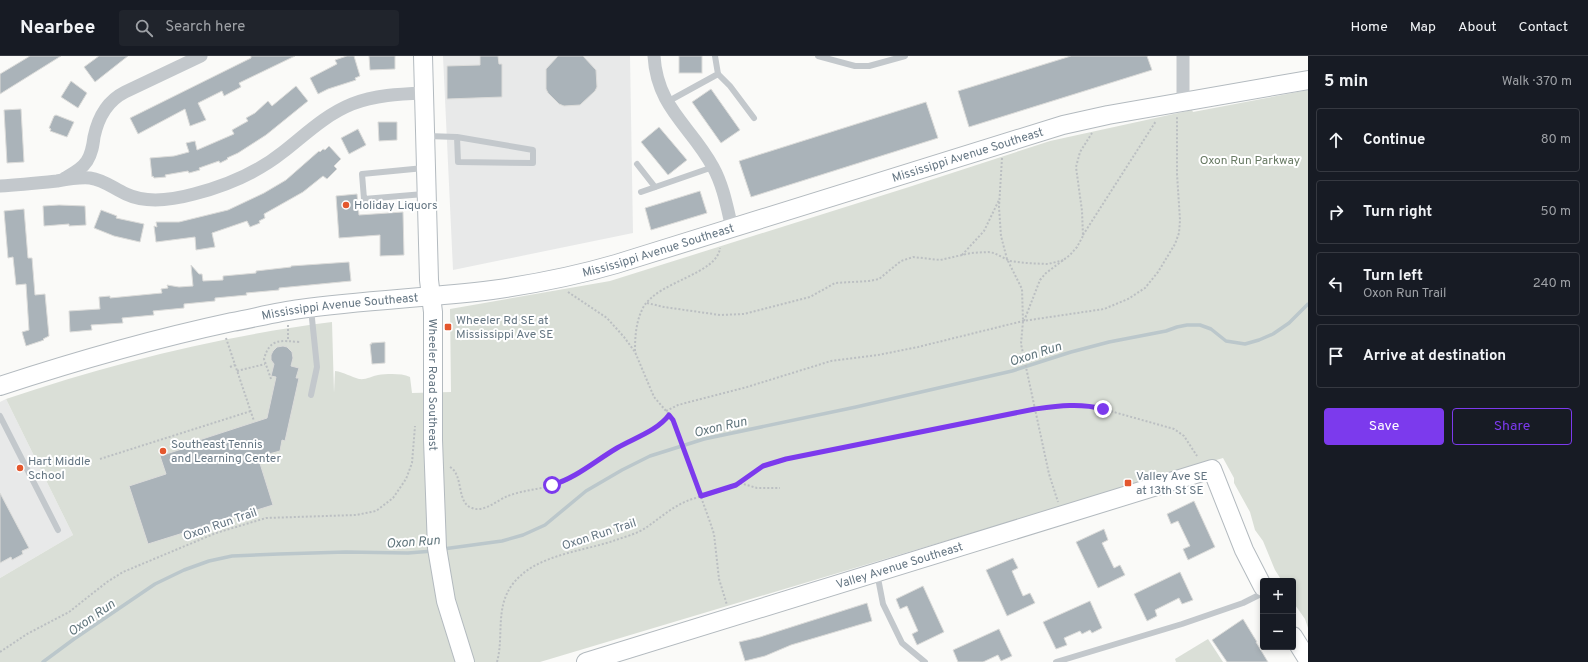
<!DOCTYPE html>
<html lang="en">
<head>
<meta charset="utf-8">
<style>
	body { margin:0; font-family:Overpass,sans-serif; background:#20242c; color:#f1f3f6 }
	.controls { position:absolute; right:12px; bottom:12px; display:grid; overflow:hidden; border-radius:4px; box-shadow:0 2px 6px #0003 }
	.controls button { width:36px; height:36px; display:grid; place-items:center; padding:0; border:0; border-bottom:1px solid #363941; background:#171b24; color:#f1f3f6; font:20px sans-serif }
	.stop { position:absolute; width:12px; height:12px; margin:-9px; border:3px solid #7c3aed; border-radius:50%; background:#fff }
	.stop.end { background:#7c3aed; border-color:#fff; box-shadow:0 1px 4px #0008 }
	.list { margin:0; padding:0; list-style:none }
	h2 { display:flex; justify-content:space-between; align-items:center; height:52px; margin:0; padding:0 16px; font-size:17px }
	h2 small { font-size:13px; font-weight:400; color:#9ea1a6 }
	.list li { display:grid; grid-template-columns:26px 1fr auto; gap:12px; align-items:center; box-sizing:border-box; height:64px; margin:0 8px 8px; padding:0 8px; border:1px solid #363941; border-radius:4px }
	.list b { display:block; font-size:15px; white-space:nowrap }
	.list p { margin:0; font-size:13px; white-space:nowrap; color:#9ea1a6 }
	.list em { font-size:13px; font-style:normal; color:#9ea1a6 }
	.actions { display:flex; gap:8px; padding:12px 16px }
	.actions a { flex:1; padding:9px 0; border:1px solid #7c3aed; border-radius:4px; text-align:center; font-size:14px; color:#7c3aed }
	.actions .main { background:#7c3aed; color:#fff }
	.icon { flex:none; width:22px; height:22px; fill:none; stroke:currentColor; stroke-width:2; stroke-linecap:round; stroke-linejoin:round }
	.map { position:relative; flex:none; width:1308px; height:606px; overflow:hidden }
	header { display:flex; align-items:center; gap:24px; box-sizing:border-box; height:56px; padding:0 20px; background:#171b24; border-bottom:1px solid #363941 }
	header strong { font-size:19px }
	nav { display:flex; gap:22px; margin-inline-start:auto; font-size:14px }
	.search { width:280px; height:36px; background:#20242c; display:flex; align-items:center; gap:10px; box-sizing:border-box; padding:0 14px; border-radius:4px; color:#9ea1a6; font-size:15px }
	main { display:flex }
	aside { flex:1; background:#171b24 }
	.map>svg:first-child { display:block }
	.built { fill:#e8e9e9 }
	.green { fill:#dadfd7 }
	.lines { fill:none; stroke-linecap:round; stroke-linejoin:round }
	.stream { stroke:#bbc7cb; stroke-width:3.5 }
	.building { fill:#aab3b9; stroke:#dcdcda }
	.secondary-casing { stroke:#b3babf; stroke-width:20 }
	.path { stroke:#bbbfc2; stroke-width:2; stroke-dasharray:2 2; stroke-linecap:butt }
	.lane { stroke:#c3c8cc; stroke-width:6 }
	.street { stroke:#c3c8cc; stroke-width:13 }
	.secondary { stroke:#fff; stroke-width:18 }
	.route { stroke:#7c3aed; stroke-width:5 }
	.poi-dot { fill:#e4572e; stroke:#fff; stroke-width:1.5 }
	.labels { text-anchor:middle; stroke-width:4; stroke-linejoin:round; paint-order:stroke }
	.street-label { font-size:12px; fill:#657683; stroke:#fff }
	.park-label { font-size:12px; fill:#687a64; stroke:#fff }
	.poi-label { font-size:12px; fill:#657683; stroke:#fff; text-anchor:start }
	.water-label { font-size:13px; font-style:italic; fill:#60757c; stroke:#fff }
</style>
</head>
<body>
<header>
<strong>Nearbee</strong>
<div class="search"><svg class="icon" aria-label="search" viewBox="0 0 24 24"><circle cx="10" cy="10" r="6"/><path d="M15 15l6 6"/></svg>Search here</div>
<nav><a>Home</a><a>Map</a><a>About</a><a>Contact</a></nav>
</header>
<main>
<div class="map">
<svg width="1308" height="606" viewBox="0 0 1308 606">
	<rect width="100%" height="100%" fill="#fafaf8"/>
	<g class="built">
		<path d="M443,0H630L633,177L453,214Z"/>
		<path d="M6,343L73,479L0,522V346Z"/>
	</g>
	<g class="green">
		<path d="M1308,34V572L1305,563L1293,546V525H1282L1275,514L1263,485L1255,474L1250,456L1234,427V422L1223,402L540,606H0V522L73,479L6,343C112,307 221,280 332,266L334,337L335,315C344,316 351,321 359,323C366,324 372,320 378,319C387,318 401,317 410,321L412,337L451,336L450,253L610,225L909,131L1050,85L1192,54L1193,56Z"/>
		<path d="M1208,583L1223,606H1176L1175,603Z"/>
	</g>
	<g class="lines">
		<g class="stream">
			<path d="M443,493L502,485L523,479L545,469L586,435L622,414L650,400L704,383L856,351L1012,315L1071,296L1109,286L1166,275L1177,271L1187,269H1200L1211,273L1226,285L1245,288L1259,284L1273,278L1289,267L1308,248"/>
			<path d="M43,606L74,583L155,528L184,514L209,505L232,500L279,498L346,496L408,497L433,495"/>
		</g>
	</g>
	<g class="building">
		<path d="M30,0H61L0,38V18Z"/>
		<path d="M99,0H128L95,26L84,11Z"/>
		<path d="M251,0H295L239,27L241,31L224,40L222,35L198,47L206,64L190,70L185,53L138,78L130,62L251,2Z"/>
		<path d="M347,0H354L360,20L355,22L356,24L328,33L318,38L310,22L337,8L335,4Z"/>
		<path d="M369,0H395V13L370,14Z"/>
		<path d="M480,0H498L499,8H502V41L447,43V10L480,9Z"/>
		<path d="M558,0H583L596,14L597,31L595,35L580,49L564,50L559,48L548,37L546,33V13Z"/>
		<rect x="679" y="0" width="23" height="17"/>
		<path d="M1071,0H1147L1152,14L969,71L958,35Z"/>
		<path d="M71,25L87,37L78,52L61,41Z"/>
		<path d="M296,30L308,45L266,79L238,97L227,102L228,103L220,107L219,105L199,112L200,114L189,117L188,115L165,119L166,121L154,122L153,120L152,121L150,102L174,100L189,96L186,87L195,85L197,94L234,78L232,74L248,65L246,62L255,57L268,45L272,50Z"/>
		<path d="M711,33L740,74L721,87L692,46Z"/>
		<path d="M926,46L938,82L751,141L739,105Z"/>
		<path d="M21,53L24,106L7,107L4,54Z"/>
		<path d="M56,59L74,66L67,81L50,75L51,73L49,72L54,60Z"/>
		<path d="M378,66H397V84L379,85Z"/>
		<path d="M659,71L687,104L668,119L641,86Z"/>
		<path d="M358,73L366,89L349,98L341,82Z"/>
		<path d="M329,90L341,103L334,110L337,113L327,123L323,120L303,136L264,158L265,162L259,165L260,167L250,171L247,165L212,177L215,191L196,194L195,181L156,186L154,170L157,171L156,166H179L228,154L264,137L286,124L319,95L320,96L323,93L325,94Z"/>
		<path d="M700,135L707,157L651,174L645,152Z"/>
		<path d="M357,138L359,159L403,156L404,199L380,200V179L339,182L336,140Z"/>
		<path d="M59,149L85,150L86,169L69,170V168L44,170L43,150Z"/>
		<path d="M24,153L28,202H32L35,239L45,238L49,280L43,283L44,284L26,290L22,276L29,274L26,228L16,229L13,201L8,202L4,155Z"/>
		<path d="M101,154L117,160L116,162L144,168L140,186L114,180L94,172Z"/>
		<path d="M349,206L351,225L279,232V234L246,237L247,239L215,242V245L184,248V252L153,255L154,259L122,262L123,267L91,269L92,274L70,276L69,255L100,253L99,241L110,240V242L162,237L161,233L168,232L167,229L179,231L193,230L191,209L199,218H202L203,225L223,224V220L256,217V215L291,211V210Z"/>
		<path d="M385,286V307L372,308L370,288H372L371,287Z"/>
		<path d="M283,290L287,291L292,296L293,302L291,310L299,312L296,322H299L285,385L282,384L280,395L258,401L273,449L148,488L129,430L166,418L160,400L191,390L190,387L267,362L276,321L271,320L274,308L271,304V299L273,295L277,291Z"/>
		<path d="M0,437L29,492L22,495L23,498L12,504L11,501L0,507Z"/>
		<path d="M1194,445L1215,491L1188,504L1183,493L1190,490L1178,465L1171,468L1167,458Z"/>
		<path d="M1104,473L1108,484L1102,487L1114,512L1120,509L1125,519L1098,532L1076,486Z"/>
		<path d="M1013,502L1018,512L1012,515L1023,540L1030,537L1035,547L1007,560L986,514Z"/>
		<path d="M1180,516L1193,544L1182,548L1179,542L1155,554L1157,560L1147,565L1134,538Z"/>
		<path d="M923,530L944,576L917,589L912,578L918,575L907,550L900,553L896,543Z"/>
		<path d="M1090,545L1102,572L1092,577L1090,574L1082,578L1080,575L1064,582L1067,589L1056,593L1043,566Z"/>
		<path d="M867,547L872,565L791,589L765,600L745,605L739,586L760,581Z"/>
		<path d="M1243,563L1257,586H1256L1268,606H1227L1212,584Z"/>
		<path d="M999,573L1012,600L1001,605L998,599L983,606H958L953,594Z"/>
	</g>
	<g class="lines">
		<defs>
			<g id="secondary">
				<path id="s1" d="M423,0L429,224L433,256V384L437,492L446,545L465,606"/>
				<path id="s2" d="M0,330C76,305 153,283 232,266C254,262 277,256 300,253C364,244 428,242 492,234C534,228 575,220 616,208L1063,69L1108,59L1308,24"/>
				<path d="M1293,580L1308,604"/>
				<path id="s3" d="M586,606L1212,413L1244,494L1263,531"/>
			</g>
		</defs>
		<use href="#secondary" class="secondary-casing"/>
		<g class="path">
			<path d="M1002,102L999,151L1001,180L1007,203L1022,233L1023,265L1021,288L1049,418L1058,446"/>
			<path d="M1083,179L1156,65"/>
			<path d="M962,199L984,175L999,144"/>
			<path d="M568,236L607,262L624,281L635,296L654,341L673,363L710,466L714,478L719,523L727,549"/>
			<path d="M647,247L664,251L720,259L744,258L810,241L835,227L869,225L879,223L901,205L913,201L940,204L971,197L988,196L994,197L1010,205L1025,207L1048,208L1064,204"/>
			<path d="M1024,265L1040,224L1046,217L1070,199L1077,191L1083,180L1082,155L1076,111L1080,96L1092,77"/>
			<path d="M288,269V285"/>
			<path d="M226,282L254,365"/>
			<path d="M635,295C635,280 636,264 644,250C660,225 717,218 720,192"/>
			<path d="M230,311L235,309"/>
			<path d="M237,315L265,308"/>
			<path d="M271,323L264,303C270,281 281,285 300,286"/>
			<path d="M666,355L678,349L747,331L831,305L878,299L918,291L1023,265L1104,253L1128,243L1145,232L1158,216L1175,188L1179,177L1180,164L1177,118V61"/>
			<path d="M100,403L251,355"/>
			<path d="M450,411C464,419 456,447 472,452C484,457 497,444 508,440C526,433 546,433 564,426C577,421 588,410 600,402C618,391 657,375 669,359"/>
			<path d="M740,427L757,432H780"/>
			<path d="M0,596L27,578L69,556L107,526L123,516L216,477L266,462L356,459L376,455L393,442L406,423L412,407L415,370"/>
			<path d="M497,606C504,581 495,552 512,529C534,499 580,496 613,485C624,481 637,478 647,471C660,462 672,451 687,445C704,438 724,437 739,427C750,421 757,412 769,407L1011,358L1059,350L1085,349L1103,353L1174,373L1184,380L1197,400"/>
		</g>
		<g class="lane">
			<path d="M818,0L855,10H869L905,0"/>
			<path d="M718,18L730,30L754,62"/>
			<path d="M667,46L718,18L715,0"/>
			<path d="M427,80L457,81L533,94V107L458,106L457,81"/>
			<path d="M637,108L655,131"/>
			<path d="M424,112L362,118L364,143L424,138"/>
			<path d="M641,136L713,111"/>
			<path d="M311,339L317,311L311,253"/>
			<path d="M0,360L58,474"/>
			<path d="M877,517L883,548L902,587L925,606"/>
			<path d="M1056,606L1182,568L1243,547L1263,537"/>
		</g>
		<g class="street">
			<path d="M654,0C657,52 691,70 713,111C723,129 727,151 732,172"/>
			<path d="M1183,46V0"/>
			<path d="M65,122C74,117 82,113 87,105C92,97 93,89 94,81C98,62 107,45 125,36L201,0"/>
			<path d="M0,130C19,129 38,127 57,125C68,123 79,121 90,122C104,124 113,132 126,138C147,148 172,144 194,138C225,130 258,116 283,96C306,78 325,59 352,48C375,39 399,38 424,37"/>
		</g>
		<use href="#secondary" class="secondary"/>
	</g>
	<g class="lines">
		<path class="route" d="M552,429C576,422 595,405 617,392C634,382 657,375 669,359L673,364L701,440L736,429L763,410L786,403L1035,353C1058,350 1080,347 1103,353"/>
	</g>
	<g class="poi-dot">
		<circle cx="346" cy="149" r="4"/>
		<rect x="444" y="267" width="8" height="8" rx="2"/>
		<circle cx="163" cy="395" r="4"/>
		<circle cx="20" cy="412" r="4"/>
		<rect x="1124" y="423" width="8" height="8" rx="2"/>
	</g>
	<g class="labels">
		<g class="street-label">
			<text dy="4" stroke="none"><textPath href="#s2" startOffset="998">Mississippi Avenue Southeast</textPath></text>
			<text dy="4" stroke="none"><textPath href="#s2" startOffset="674">Mississippi Avenue Southeast</textPath></text>
			<text dy="4" stroke="none"><textPath href="#s2" startOffset="350">Mississippi Avenue Southeast</textPath></text>
			<text dy="4" stroke="none"><textPath href="#s1" startOffset="329">Wheeler Road Southeast</textPath></text>
			<text transform="translate(220 468) rotate(-19)" y="4">Oxon Run Trail</text>
			<text transform="translate(599 478) rotate(-18)" y="4">Oxon Run Trail</text>
			<text dy="4" stroke="none"><textPath href="#s3" startOffset="328">Valley Avenue Southeast</textPath></text>
		</g>
		<g class="park-label">
			<text x="1250" y="108">Oxon Run Parkway</text>
		</g>
		<g class="poi-label">
			<text x="354" y="153">Holiday Liquors</text>
			<text x="456" y="268">Wheeler Rd SE at<tspan x="456" dy="14">Mississippi Ave SE</tspan></text>
			<text x="171" y="392">Southeast Tennis<tspan x="171" dy="14">and Learning Center</tspan></text>
			<text x="28" y="409">Hart Middle<tspan x="28" dy="14">School</tspan></text>
			<text x="1136" y="424">Valley Ave SE<tspan x="1136" dy="14">at 13th St SE</tspan></text>
		</g>
		<g class="water-label">
			<text transform="translate(1035 297) rotate(-18)" y="5">Oxon Run</text>
			<text transform="translate(720 370) rotate(-13)" y="5">Oxon Run</text>
			<text transform="translate(413 485) rotate(-4)" y="5">Oxon Run</text>
			<text transform="translate(91 561) rotate(-35)" y="5">Oxon Run</text>
		</g>
	</g>
</svg>
<div class="controls">
<button>+</button>
<button>−</button>
</div>
<div class="stop" style="left:552px;top:429px"></div>
<div class="stop end" style="left:1103px;top:353px"></div>
</div>
<aside>
<h2>5 min<small>Walk · 370 m</small></h2>
<ul class="list">
<li><svg class="icon" aria-label="ahead" viewBox="0 0 24 24"><path d="M12 20V5M6 11l6-6 6 6"/></svg><div><b>Continue</b></div><em>80 m</em></li>
<li><svg class="icon" aria-label="right" viewBox="0 0 24 24"><path d="M7 20v-9h11M14 6l5 5-5 5"/></svg><div><b>Turn right</b></div><em>50 m</em></li>
<li><svg class="icon" aria-label="left" viewBox="0 0 24 24"><path d="M17 20v-9H6M10 6l-5 5 5 5"/></svg><div><b>Turn left</b><p>Oxon Run Trail</p></div><em>240 m</em></li>
<li><svg class="icon" aria-label="arrive" viewBox="0 0 24 24"><path d="M6 21V4h12l-3 4 3 4H6"/></svg><div><b>Arrive at destination</b></div></li>
</ul>
<div class="actions"><a class="main">Save</a><a>Share</a></div>
</aside>
</main>
</body>
</html>
